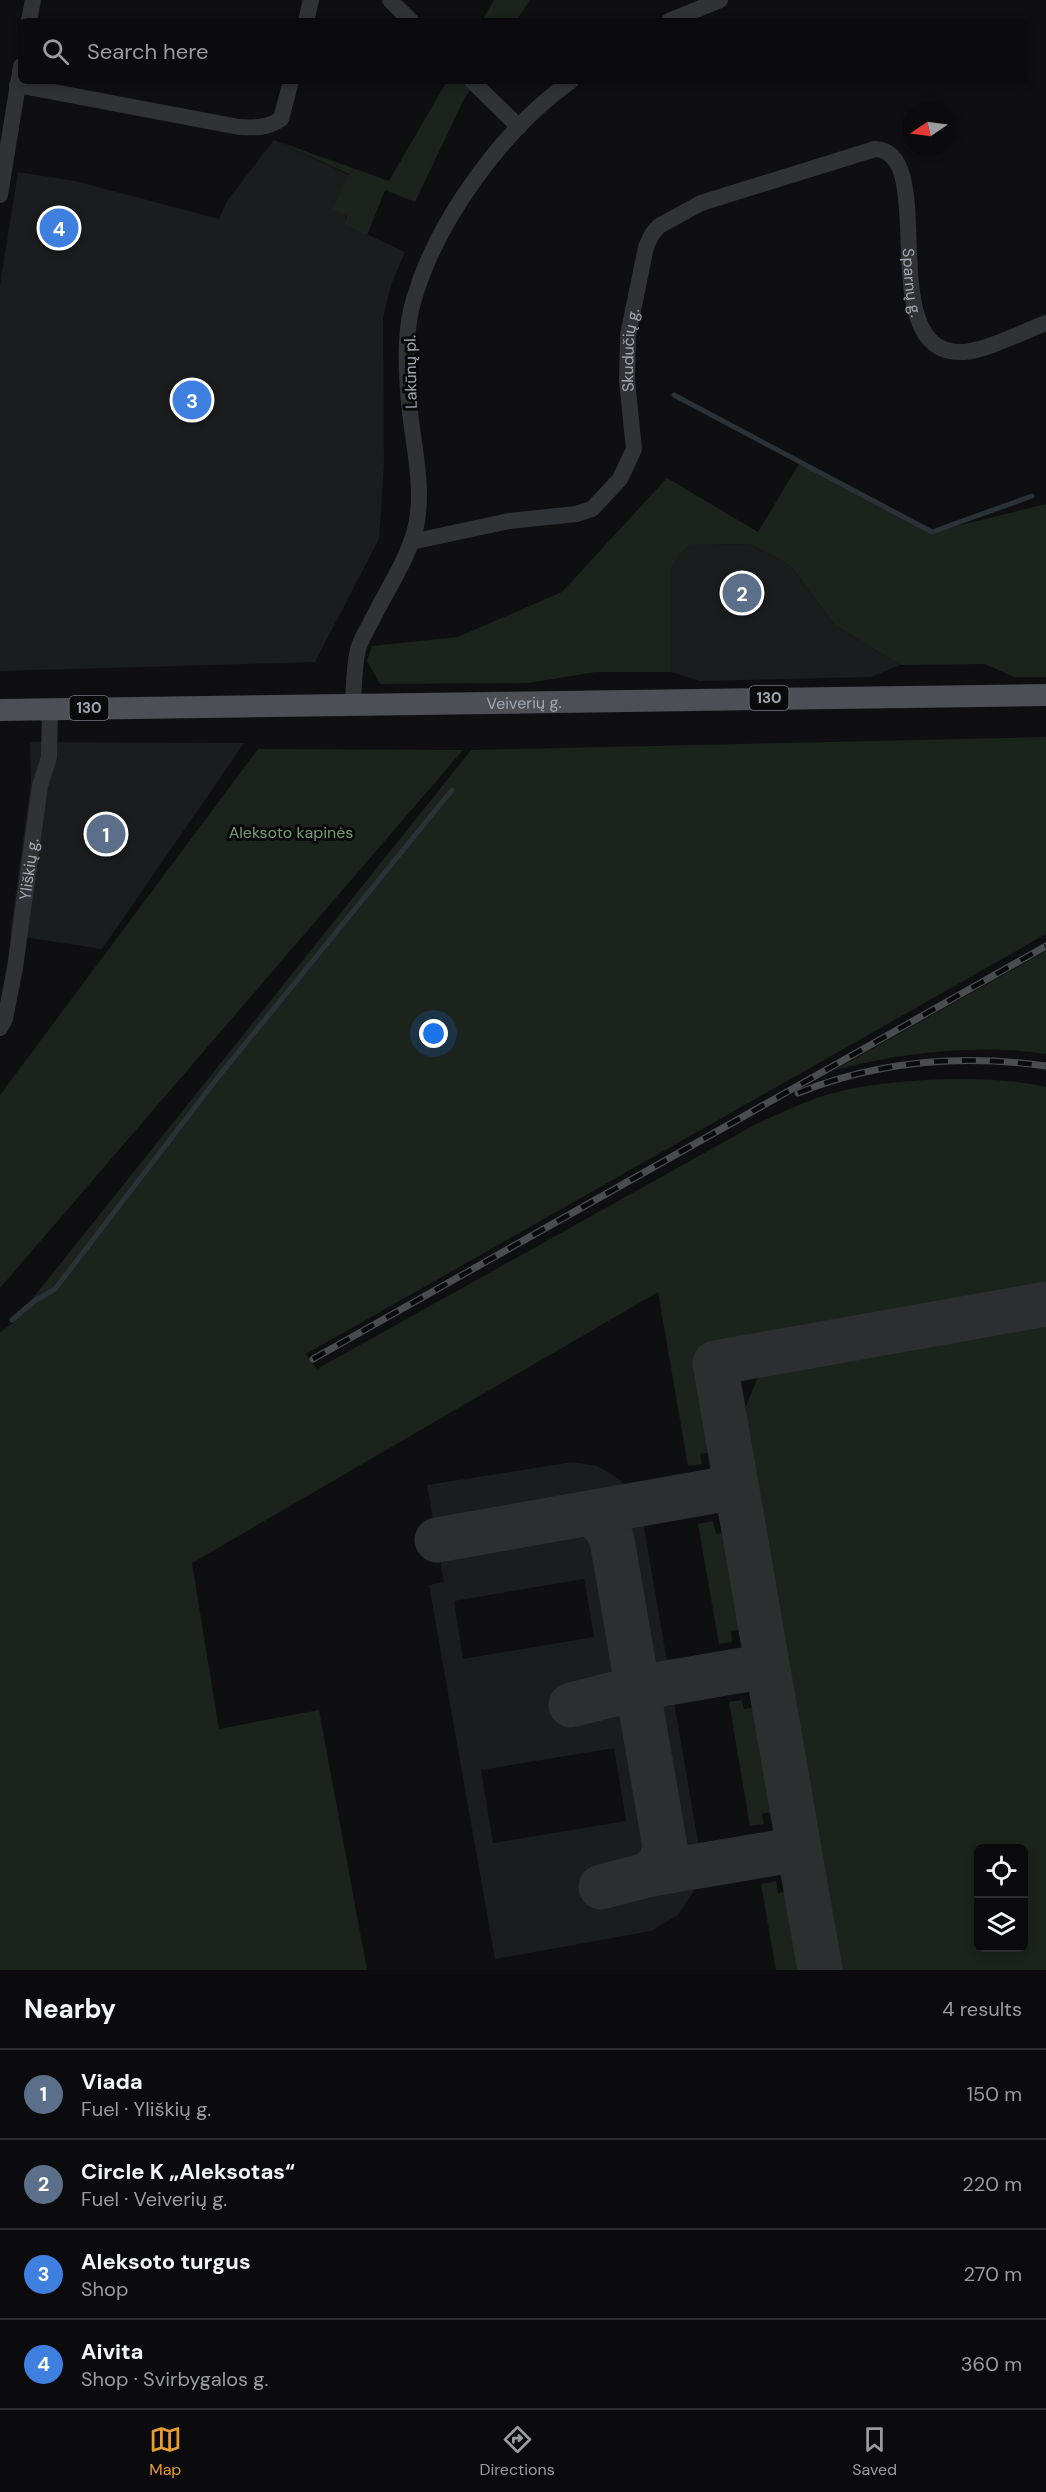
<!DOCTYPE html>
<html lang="en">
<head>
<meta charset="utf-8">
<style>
	body { margin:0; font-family:"DM Sans",sans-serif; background:#141416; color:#f1f3f6 }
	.controls { position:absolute; right:18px; bottom:18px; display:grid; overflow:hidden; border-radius:9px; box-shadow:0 3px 9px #0003 }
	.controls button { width:54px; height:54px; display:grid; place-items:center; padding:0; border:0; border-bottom:2px solid #2b2b2e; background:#0b0b0d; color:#f1f3f6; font:30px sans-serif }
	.compass { position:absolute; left:902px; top:102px; width:54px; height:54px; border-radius:50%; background:#0b0b0d; box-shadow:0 3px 9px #0003; rotate:257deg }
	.you { position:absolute; left:434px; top:1034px; width:21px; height:21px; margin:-15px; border:4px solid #fff; border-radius:50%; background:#1a73e8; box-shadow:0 0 0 9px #1a73e833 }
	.badge { display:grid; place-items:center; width:39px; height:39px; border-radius:50%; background:#e59e33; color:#fff; font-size:20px; font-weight:700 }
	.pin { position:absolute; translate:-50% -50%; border:3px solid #fff; box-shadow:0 2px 6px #0006 }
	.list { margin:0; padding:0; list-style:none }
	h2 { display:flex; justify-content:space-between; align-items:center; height:78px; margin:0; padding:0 24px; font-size:26px }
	h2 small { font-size:20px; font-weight:400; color:#9a9b9d }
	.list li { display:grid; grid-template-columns:39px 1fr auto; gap:18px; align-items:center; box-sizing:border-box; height:90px; padding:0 24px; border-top:2px solid #2b2b2e }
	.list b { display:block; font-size:22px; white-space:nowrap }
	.list p { margin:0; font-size:20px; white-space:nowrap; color:#9a9b9d }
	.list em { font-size:20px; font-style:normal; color:#9a9b9d }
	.icon { flex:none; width:33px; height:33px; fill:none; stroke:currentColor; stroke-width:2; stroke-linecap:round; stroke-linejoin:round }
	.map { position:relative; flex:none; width:1046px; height:1970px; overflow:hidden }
	.search { position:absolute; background:#0b0b0d; box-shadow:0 3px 9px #0003; left:18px; right:18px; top:18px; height:66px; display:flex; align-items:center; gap:15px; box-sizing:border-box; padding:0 21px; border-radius:9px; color:#9a9b9d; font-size:22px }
	.sheet { height:438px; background:#0b0b0d }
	nav { display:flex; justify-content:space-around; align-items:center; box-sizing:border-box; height:84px; border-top:2px solid #2b2b2e; background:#0b0b0d; font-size:16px; color:#9a9b9d }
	nav a { display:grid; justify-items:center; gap:3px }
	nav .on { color:#e59e33 }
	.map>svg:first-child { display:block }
	.built { fill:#1b1c1d; fill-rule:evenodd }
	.green { fill:#1c231d; fill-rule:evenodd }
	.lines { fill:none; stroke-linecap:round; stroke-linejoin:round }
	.stream { stroke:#2a3238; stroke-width:5 }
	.taxiway { stroke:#2c2e30; stroke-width:45 }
	.minor { stroke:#313235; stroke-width:16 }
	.major { stroke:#4d4f54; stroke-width:22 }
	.rail-casing { stroke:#4a4c50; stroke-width:7 }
	.rail { stroke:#0a0a0b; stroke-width:4.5; stroke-dasharray:14; stroke-linecap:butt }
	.labels { text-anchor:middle; stroke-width:6; stroke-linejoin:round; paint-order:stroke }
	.shield { fill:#0a0a0b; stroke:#74787f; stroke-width:1.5 }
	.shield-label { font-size:15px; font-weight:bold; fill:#a1a7b1 }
	.street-label { font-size:16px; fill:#a1a7b1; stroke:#0a0a0b }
	.park-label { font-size:16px; fill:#799b79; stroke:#0a0a0b }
</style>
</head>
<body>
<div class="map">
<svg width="1046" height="1970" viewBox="0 0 1046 1970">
	<rect width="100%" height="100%" fill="#0f0f11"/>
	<g class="built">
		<path d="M274,140L349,175L345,224L405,252L391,285L383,318L384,465L379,539L315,662L0,671V285L18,172L75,181L219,219L227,201Z"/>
		<path d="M751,544L792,567L835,625L900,665L871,677L700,681L671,672V568L688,545Z"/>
		<path d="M30,742L244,743L102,949L10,935L31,782Z"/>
		<path d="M573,1462L597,1466L613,1475L630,1488L640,1504L702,1865L693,1892L678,1915L651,1931L495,1959L429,1585L444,1582L427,1485ZM584,1579L594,1637L463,1659L454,1601ZM614,1748L626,1821L493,1843L481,1770Z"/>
	</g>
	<g class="green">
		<path d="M494,0H530L516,21H482Z"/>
		<path d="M447,81H476L465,97L415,202L385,190L367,235L344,224L347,216L333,209L349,174L274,140L389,181Z"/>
		<path d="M800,462L932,532L1046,504V677H1014L985,664L900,665L835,625L792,567L751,544L688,545L671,568V672H596L528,683L380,684L367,661L372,646L458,637L562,592L667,478L758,532Z"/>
		<path d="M1046,737V934L306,1354L317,1369L758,1123C777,1115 797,1105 817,1098C874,1078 988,1073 1046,1087V1291L696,1350L713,1452L700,1454L702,1464L688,1466L658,1292L192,1563L219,1729L319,1710L367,1970H0V1332L13,1323L471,750Z"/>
		<path d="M258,749L463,750L0,1288V1095Z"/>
		<path d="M1046,951V1054C980,1043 899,1053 835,1070Z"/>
		<path d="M1046,1321V1970H835L740,1421L761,1369ZM978,1848H1024V1948H978Z"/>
		<path d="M713,1521L716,1534L727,1532L744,1629L731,1631L732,1642L719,1644L698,1524Z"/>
		<path d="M742,1700L744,1709L758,1707L776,1811L762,1814L764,1824L750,1826L729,1702Z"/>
		<path d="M776,1881L778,1893L790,1891L803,1970H776L761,1884Z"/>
	</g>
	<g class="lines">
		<g class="stream">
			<path d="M674,395L932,532L1032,496"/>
			<path d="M12,1320L33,1302L55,1289L219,1076L452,790"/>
		</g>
		<g class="taxiway">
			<path d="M590,1513L605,1526L612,1540L665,1847L661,1862L651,1874"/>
			<path d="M437,1540L736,1487"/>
			<path d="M571,1705L638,1688L767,1666"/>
			<path d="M601,1887L651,1874L799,1849"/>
			<path d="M820,1970L715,1363L1046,1304"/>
		</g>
		<g class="minor">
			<path d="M390,0L411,21"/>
			<path d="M29,21L33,0"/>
			<path d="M306,21L311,0"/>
			<path d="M669,21L720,0"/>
			<path d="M472,81L519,127"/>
			<path d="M17,85L239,127C256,128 267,128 281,119L291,81"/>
			<path d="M0,195L21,66"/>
			<path id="s1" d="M411,542L509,521L576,514L592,509L620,479L634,449L627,381L628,335L646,247L652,234L659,226L701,203L875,149C942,151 869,357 964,352C988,350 1022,332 1046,323"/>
			<path d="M353,703C354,685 354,667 358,649C361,639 367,630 372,620C387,589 411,555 417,521C424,478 410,433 408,390C406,361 405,328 414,299C437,220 503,129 571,81"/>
			<path id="s2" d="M0,1028L5,1019L15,968L40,786L49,757L50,709"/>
		</g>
		<path class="major" id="s3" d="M0,710L1046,695"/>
		<defs>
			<g id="rail">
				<path d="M798,1093C878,1061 961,1054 1046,1066"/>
				<path d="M313,1359L1046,946"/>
			</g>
		</defs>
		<use href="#rail" class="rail-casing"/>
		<use href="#rail" class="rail"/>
	</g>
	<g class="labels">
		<g class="shield">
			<rect x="749.5" y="686" width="39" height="24" rx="4.5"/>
			<rect x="69.5" y="696" width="39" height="24" rx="4.5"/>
		</g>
		<g class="shield-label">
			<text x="769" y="703">130</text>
			<text x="89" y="713">130</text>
		</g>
		<g class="street-label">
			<text dy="6" stroke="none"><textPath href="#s1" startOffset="866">Sparnų g.</textPath></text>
			<text dy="6" stroke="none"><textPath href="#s1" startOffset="358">Skudučių g.</textPath></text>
			<text transform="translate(410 372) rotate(-91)" y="6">Lakūnų pl.</text>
			<text dy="6" stroke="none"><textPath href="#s3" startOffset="524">Veiverių g.</textPath></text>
			<text dy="6" stroke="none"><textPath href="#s2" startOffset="162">Yliškių g.</textPath></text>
		</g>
		<g class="park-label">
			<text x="291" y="838">Aleksoto kapinės</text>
		</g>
	</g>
</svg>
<div class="controls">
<button><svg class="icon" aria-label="locate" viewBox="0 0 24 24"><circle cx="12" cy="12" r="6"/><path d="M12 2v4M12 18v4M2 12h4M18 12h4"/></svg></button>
<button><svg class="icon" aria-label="layers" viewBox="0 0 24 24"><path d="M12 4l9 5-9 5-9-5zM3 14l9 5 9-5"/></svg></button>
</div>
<svg class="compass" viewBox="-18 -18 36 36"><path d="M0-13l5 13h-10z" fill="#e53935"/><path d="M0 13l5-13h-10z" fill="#9a9b9d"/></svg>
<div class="you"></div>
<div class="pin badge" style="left:106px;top:834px;background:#5c6f8a">1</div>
<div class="pin badge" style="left:742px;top:593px;background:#5c6f8a">2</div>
<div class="pin badge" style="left:192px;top:400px;background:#3f7fe0">3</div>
<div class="pin badge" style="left:59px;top:228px;background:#3f7fe0">4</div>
<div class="search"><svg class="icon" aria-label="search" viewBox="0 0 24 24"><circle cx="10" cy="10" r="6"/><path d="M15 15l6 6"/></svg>Search here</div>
</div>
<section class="sheet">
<h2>Nearby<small>4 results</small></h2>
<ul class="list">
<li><span class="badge" style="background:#5c6f8a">1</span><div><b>Viada</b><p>Fuel · Yliškių g.</p></div><em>150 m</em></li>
<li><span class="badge" style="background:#5c6f8a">2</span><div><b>Circle K „Aleksotas“</b><p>Fuel · Veiverių g.</p></div><em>220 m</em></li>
<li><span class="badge" style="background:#3f7fe0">3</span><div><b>Aleksoto turgus</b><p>Shop</p></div><em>270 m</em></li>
<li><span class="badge" style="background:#3f7fe0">4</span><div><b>Aivita</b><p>Shop · Svirbygalos g.</p></div><em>360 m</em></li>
</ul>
</section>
<nav>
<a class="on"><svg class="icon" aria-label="map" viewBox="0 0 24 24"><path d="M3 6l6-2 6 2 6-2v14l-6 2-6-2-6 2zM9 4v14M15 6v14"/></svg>Map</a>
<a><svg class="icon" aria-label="directions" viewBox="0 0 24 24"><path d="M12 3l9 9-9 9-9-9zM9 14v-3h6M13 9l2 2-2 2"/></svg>Directions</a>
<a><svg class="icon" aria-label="saved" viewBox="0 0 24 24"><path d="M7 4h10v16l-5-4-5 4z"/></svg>Saved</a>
</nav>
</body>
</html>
